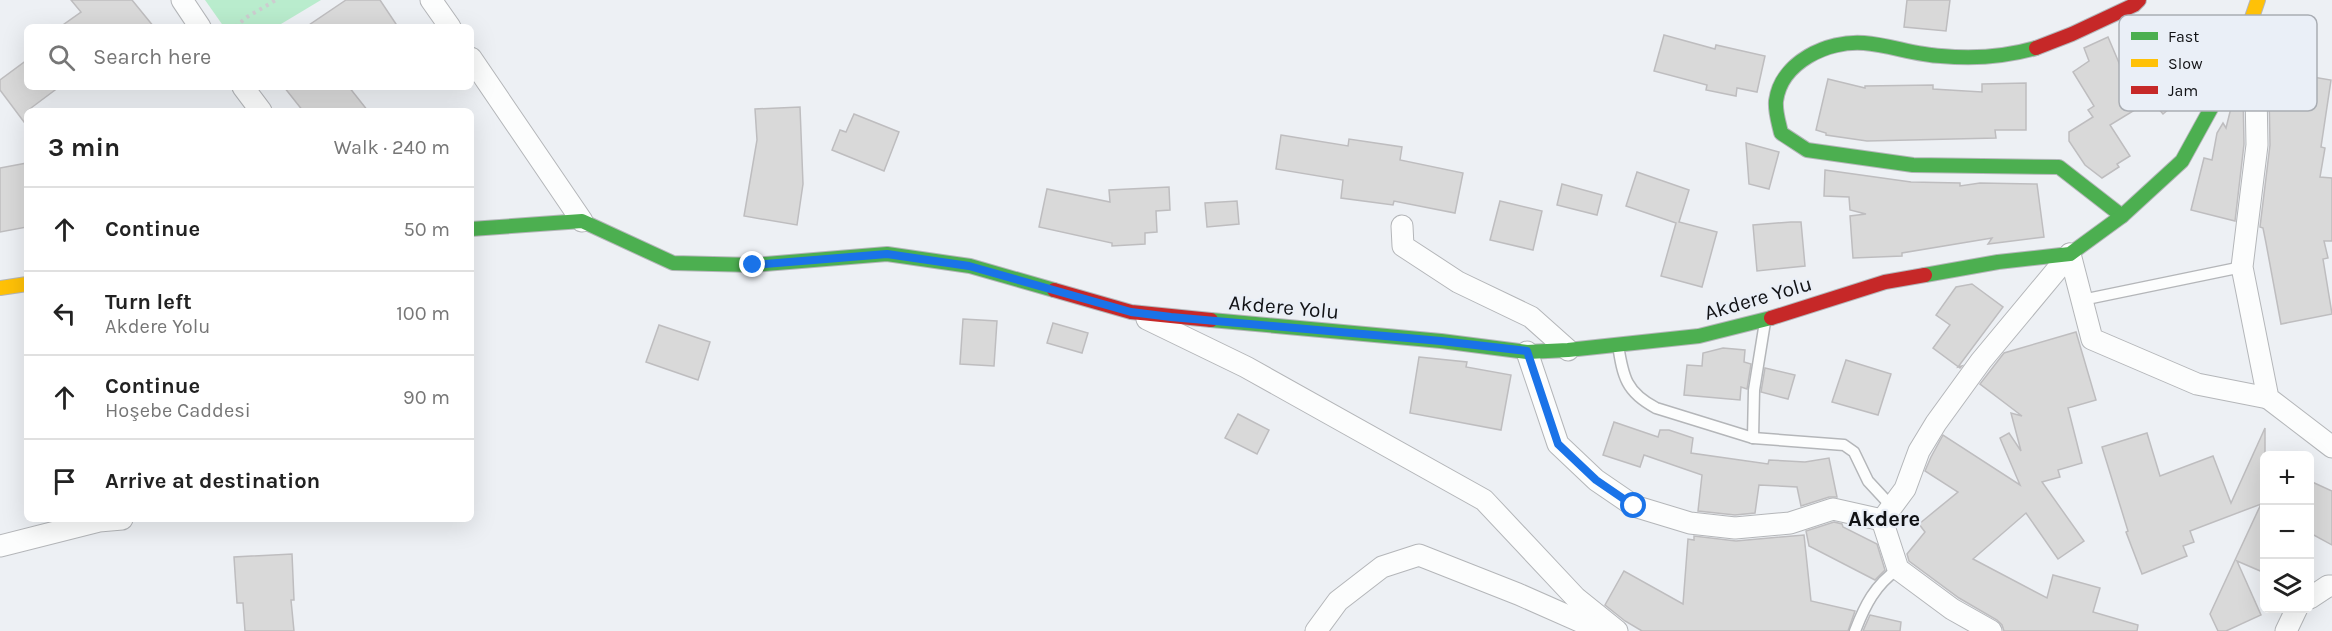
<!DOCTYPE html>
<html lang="en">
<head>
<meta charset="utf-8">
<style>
	body { margin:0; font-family:Karla,sans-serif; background:#f2f2f2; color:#222 }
	.controls { position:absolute; right:18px; bottom:18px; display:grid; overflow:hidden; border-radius:9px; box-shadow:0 6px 24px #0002 }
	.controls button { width:54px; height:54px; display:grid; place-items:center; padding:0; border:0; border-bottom:2px solid #e0e0e0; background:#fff; color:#222; font:30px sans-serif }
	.stop { position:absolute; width:18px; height:18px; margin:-14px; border:4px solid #1a73e8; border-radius:50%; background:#fff }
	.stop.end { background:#1a73e8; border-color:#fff; box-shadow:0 2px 6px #0008 }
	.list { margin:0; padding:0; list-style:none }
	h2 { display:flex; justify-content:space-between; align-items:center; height:78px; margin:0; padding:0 24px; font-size:26px }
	h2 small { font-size:20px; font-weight:400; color:#767676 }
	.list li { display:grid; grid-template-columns:39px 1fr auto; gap:18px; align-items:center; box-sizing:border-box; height:84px; padding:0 24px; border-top:2px solid #e0e0e0 }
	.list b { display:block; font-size:22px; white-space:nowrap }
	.list p { margin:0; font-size:20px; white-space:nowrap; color:#767676 }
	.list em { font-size:20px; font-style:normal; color:#767676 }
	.icon { flex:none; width:33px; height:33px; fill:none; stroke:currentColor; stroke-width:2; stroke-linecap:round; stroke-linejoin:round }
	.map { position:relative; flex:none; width:2332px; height:631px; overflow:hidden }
	.search { position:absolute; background:#fff; box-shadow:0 6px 24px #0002; left:24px; top:24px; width:450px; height:66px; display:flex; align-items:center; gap:15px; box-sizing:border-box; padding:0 21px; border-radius:9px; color:#767676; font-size:22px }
	.panel { position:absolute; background:#fff; box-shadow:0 6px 24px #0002; left:24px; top:108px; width:450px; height:414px; border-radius:9px }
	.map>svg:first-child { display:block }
	.green { fill:#b9eccd }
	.building { fill:#d9d9d9; stroke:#bebdbf; stroke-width:1.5 }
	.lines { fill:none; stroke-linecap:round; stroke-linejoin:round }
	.lane-casing { stroke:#b4b6b9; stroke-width:13 }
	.street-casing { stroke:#b4b6b9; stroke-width:23 }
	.fast-casing { stroke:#b4b6b9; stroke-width:16 }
	.slow-casing { stroke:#b4b6b9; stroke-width:16 }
	.jam-casing { stroke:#b4b6b9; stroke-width:16 }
	.path { stroke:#cccdcf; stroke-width:4; stroke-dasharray:3 4.5; stroke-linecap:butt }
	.lane { stroke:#fcfdfd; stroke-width:10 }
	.street { stroke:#fcfdfd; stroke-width:21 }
	.fast { stroke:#4caf50; stroke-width:14 }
	.slow { stroke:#ffc107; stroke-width:14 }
	.jam { stroke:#c62828; stroke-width:14 }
	.route { stroke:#1a73e8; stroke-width:8 }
	.labels { text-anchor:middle; stroke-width:4.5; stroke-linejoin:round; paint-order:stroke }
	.street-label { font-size:21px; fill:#111215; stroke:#eaeff7 }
	.neighbourhood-label { font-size:22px; font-weight:bold; fill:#111215; stroke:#eaeff7 }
	.key { fill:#eaeff7; stroke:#a9adb3; stroke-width:1.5 }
	.key-label { font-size:16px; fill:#111215 }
</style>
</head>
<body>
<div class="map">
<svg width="2332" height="631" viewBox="0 0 2332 631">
	<rect width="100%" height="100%" fill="#edf0f4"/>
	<path class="green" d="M205,0H321L276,27H224Z"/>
	<g class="building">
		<path d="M71,0H132L154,27H60L81,12Z"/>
		<path d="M346,0H380L398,27H306Z"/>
		<path d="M1907,0H1950L1946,31L1904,27Z"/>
		<path d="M2273,29L2295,33L2292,50L2309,52L2307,76L2331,80L2321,147L2325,148L2320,177L2332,178V241H2324L2328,258L2323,259L2332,314L2281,324L2266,243L2263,228L2260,227L2270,145L2269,92L2265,74Z"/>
		<path d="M1664,35L1715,49L1716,45L1765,56L1757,92L1737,88L1736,96L1706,90L1707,85L1654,71Z"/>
		<path d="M2108,37L2128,84L2166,54L2194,88L2163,114L2151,100L2110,125L2130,156L2117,164L2119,167L2102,178L2085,165L2069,141V132L2093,117L2088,110L2094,106L2073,72L2089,61L2084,48Z"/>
		<path d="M27,60V87H59L27,111V126L0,90V80Z"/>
		<path d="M1828,79L1865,88V86L1933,85V89L1982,92V84L2026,83V130H1995L1996,138L1867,141L1826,135V133L1816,130Z"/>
		<path d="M284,87H349L368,111H303Z"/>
		<path d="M2239,92L2243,94L2244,144L2235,221L2191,210L2204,158L2212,160L2217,133L2223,123L2226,128L2231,108Z"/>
		<path d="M800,107L803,184L797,225L744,216L757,140L755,109Z"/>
		<path d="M854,114L899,132L884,171L832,150L840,130L846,132Z"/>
		<path d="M1281,135L1348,146L1349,139L1402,147L1400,160L1463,173L1455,213L1394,201L1393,205L1341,198L1343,180L1276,169Z"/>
		<path d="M1746,143L1779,152L1769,189L1749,184Z"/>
		<path d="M27,163V227L0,232V168Z"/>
		<path d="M1825,170L1911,182L1960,183V186L1980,183L2037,184L2044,237L1988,244L1992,238L1902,253V256L1853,258L1850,216L1866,214L1850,210L1849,197L1824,196Z"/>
		<path d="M1637,172L1689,190L1679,222L1717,232L1702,287L1661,276L1676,223L1626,206Z"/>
		<path d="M1562,184L1602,195L1597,215L1557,205Z"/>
		<path d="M1169,187L1170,210L1156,211L1157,232L1145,233V244L1112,246V243L1039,227L1047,189L1110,202L1109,190Z"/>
		<path d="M1237,201L1239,224L1207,227L1205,203Z"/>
		<path d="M1500,201L1542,211L1533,250L1490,240Z"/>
		<path d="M1791,222H1801L1805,266L1757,271L1753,225Z"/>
		<path d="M1972,284L2003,307L1958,367L1962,366L1960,368L1933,348L1950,325L1936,315L1956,287Z"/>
		<path d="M963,319L997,321L994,366L960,364Z"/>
		<path d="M1053,323L1088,333L1082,353L1047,343Z"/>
		<path d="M659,325L710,342L698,380L646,362Z"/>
		<path d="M2076,332L2096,400L2068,408L2082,463L2058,470L2060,477L2042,482L2084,541L2058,559L2026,513L1973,559L2047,598L2053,575L2100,588L2093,612L2138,625L2137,631H2004L2002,625L1997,620L1959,598L1909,561L1907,554L1925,532L1919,524L1958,492L1925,471L1931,457L1943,435L2020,485L2000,438L2009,433L2021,451L2011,413L2022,416L1980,384L2004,353Z"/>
		<path d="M1723,348L1745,350L1744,362L1751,364L1747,389L1741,387L1740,400L1684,395L1687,365L1702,366L1703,353Z"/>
		<path d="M1419,357L1467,362L1466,367L1511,375L1501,430L1410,413Z"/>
		<path d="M1846,360L1891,374L1878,415L1832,402Z"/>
		<path d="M1765,368L1795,375L1788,399L1761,392Z"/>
		<path d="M1238,414L1269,430L1257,454L1225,438Z"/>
		<path d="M1614,422L1658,437L1660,430H1669L1693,438L1691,453L1768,464L1769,460L1805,462L1829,458L1837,497H1829L1801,506L1797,487L1759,485L1755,513L1735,515L1698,511L1702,475L1644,455L1640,467L1603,455Z"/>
		<path d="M2265,428V573L2237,561L2261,615L2226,631H2218L2210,614L2261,504L2190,531L2194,542L2183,546L2187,556L2142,574L2126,532L2128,531L2102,447L2147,433L2160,476L2213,456L2231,503Z"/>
		<path d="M2310,481L2332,491V545L2310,533Z"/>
		<path d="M1834,522L1842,524L1843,527L1877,544L1885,570L1875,580L1809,546L1806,531Z"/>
		<path d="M1804,535L1811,601L1855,611L1848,631H1642L1625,621L1605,605L1624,571L1683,604L1688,539L1694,540V536L1736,541Z"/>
		<path d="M292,554L294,600H291L294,631H245L243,603H237L234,557Z"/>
		<path d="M1870,615L1901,622L1900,631H1863Z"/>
	</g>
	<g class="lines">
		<defs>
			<g id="lane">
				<path d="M2082,300L2242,267"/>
				<path d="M1618,345C1623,377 1626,392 1656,408L1753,438L1844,445L1854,452L1868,481L1892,507"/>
				<path d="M1753,438L1754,390L1765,322"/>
				<path d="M1855,631C1865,605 1875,585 1898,569"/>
			</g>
			<g id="street">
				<path d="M182,0L200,27"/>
				<path d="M431,0L450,27"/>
				<path d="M2244,41L2256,92L2257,145L2242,267L2268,398L2332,447"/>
				<path d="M471,58L582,221"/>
				<path d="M243,87L261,111"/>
				<path d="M1402,226L1403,246L1458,282L1531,317L1568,350"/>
				<path d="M2070,254L2092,339L2197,384L2268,398"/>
				<path d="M1147,319L1246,367L1484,500L1576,598L1617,631"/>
				<path d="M1527,352L1558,444L1596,480L1634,506L1690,523L1735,528L1790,523L1833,509L1882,520L1898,569L1952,609L1991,631"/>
				<path d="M1882,520L1905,489L1919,451L1936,423L1981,361L2070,254"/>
				<path d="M0,546L99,521L122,519"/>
				<path d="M2310,598L2328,586H2332"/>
				<path d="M1316,631L1338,601L1382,567L1419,555L1518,594L1602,631"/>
				<path d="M2286,631L2297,608"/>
			</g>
			<g id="fast">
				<path d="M2036,48C2005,57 1973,59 1941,56C1915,55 1890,45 1864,43C1828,40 1781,62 1776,101C1775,112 1779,123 1781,133L1807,150L1913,165L2059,167L2122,216"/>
				<path d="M471,229L582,221L673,263L753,265L887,254L970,266L1054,290"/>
				<path d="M1925,275L1998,262L2070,254L2122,216L2182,161L2220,92"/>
				<path d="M1211,320L1441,341L1527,352L1568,350L1699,336L1771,318"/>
			</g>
			<g id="slow">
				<path d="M2220,92L2244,41L2258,0"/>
				<path d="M0,288L27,284"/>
			</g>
			<g id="jam">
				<path d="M2036,48L2072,34L2134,5L2139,0"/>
				<path d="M1054,290L1131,312L1211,320"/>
				<path d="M1771,318L1885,282L1925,275"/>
			</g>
		</defs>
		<use href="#lane" class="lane-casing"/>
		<use href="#street" class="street-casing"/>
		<use href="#fast" class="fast-casing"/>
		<use href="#slow" class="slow-casing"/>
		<use href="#jam" class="jam-casing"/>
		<path class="path" d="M235,27L247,17L276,0"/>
		<use href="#lane" class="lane"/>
		<use href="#street" class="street"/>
		<use href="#fast" class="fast"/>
		<use href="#slow" class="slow"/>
		<use href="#jam" class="jam"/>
	</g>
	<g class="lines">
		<path class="route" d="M753,265L887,254L969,266L1131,312L1171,317L1441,341L1527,351L1558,444L1596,480L1634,506"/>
	</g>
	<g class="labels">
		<g class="street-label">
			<text transform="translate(1758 298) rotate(-16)" y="7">Akdere Yolu</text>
			<text transform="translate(1284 307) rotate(5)" y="7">Akdere Yolu</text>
		</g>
		<g class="neighbourhood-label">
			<text x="1884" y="526">Akdere</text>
		</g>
	</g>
	<rect x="2119" y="15" width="198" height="96" rx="9" class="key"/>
	<rect x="2131" y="32" width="27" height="8" fill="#4caf50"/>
	<rect x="2131" y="59" width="27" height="8" fill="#ffc107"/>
	<rect x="2131" y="86" width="27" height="8" fill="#c62828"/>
	<g class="key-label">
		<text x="2168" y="42">Fast</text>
		<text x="2168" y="69">Slow</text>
		<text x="2168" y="96">Jam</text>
	</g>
</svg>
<div class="controls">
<button>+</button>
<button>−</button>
<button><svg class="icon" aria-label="layers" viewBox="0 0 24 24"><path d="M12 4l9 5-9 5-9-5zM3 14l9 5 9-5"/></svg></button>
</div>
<div class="stop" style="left:1634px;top:506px"></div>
<div class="stop end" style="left:753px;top:265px"></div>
<div class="search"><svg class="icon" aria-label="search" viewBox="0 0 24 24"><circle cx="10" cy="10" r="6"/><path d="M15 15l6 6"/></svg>Search here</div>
<section class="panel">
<h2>3 min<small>Walk · 240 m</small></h2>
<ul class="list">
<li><svg class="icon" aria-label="ahead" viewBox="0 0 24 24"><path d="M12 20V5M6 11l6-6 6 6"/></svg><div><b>Continue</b></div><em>50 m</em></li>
<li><svg class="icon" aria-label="left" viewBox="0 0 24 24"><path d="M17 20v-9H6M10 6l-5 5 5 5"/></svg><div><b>Turn left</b><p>Akdere Yolu</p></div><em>100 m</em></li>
<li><svg class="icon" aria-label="ahead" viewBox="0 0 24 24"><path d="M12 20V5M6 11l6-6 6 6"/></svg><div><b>Continue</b><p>Hoşebe Caddesi</p></div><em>90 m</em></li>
<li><svg class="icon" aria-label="arrive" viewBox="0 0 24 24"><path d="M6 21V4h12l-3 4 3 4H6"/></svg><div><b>Arrive at destination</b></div></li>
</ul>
</section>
</div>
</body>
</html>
